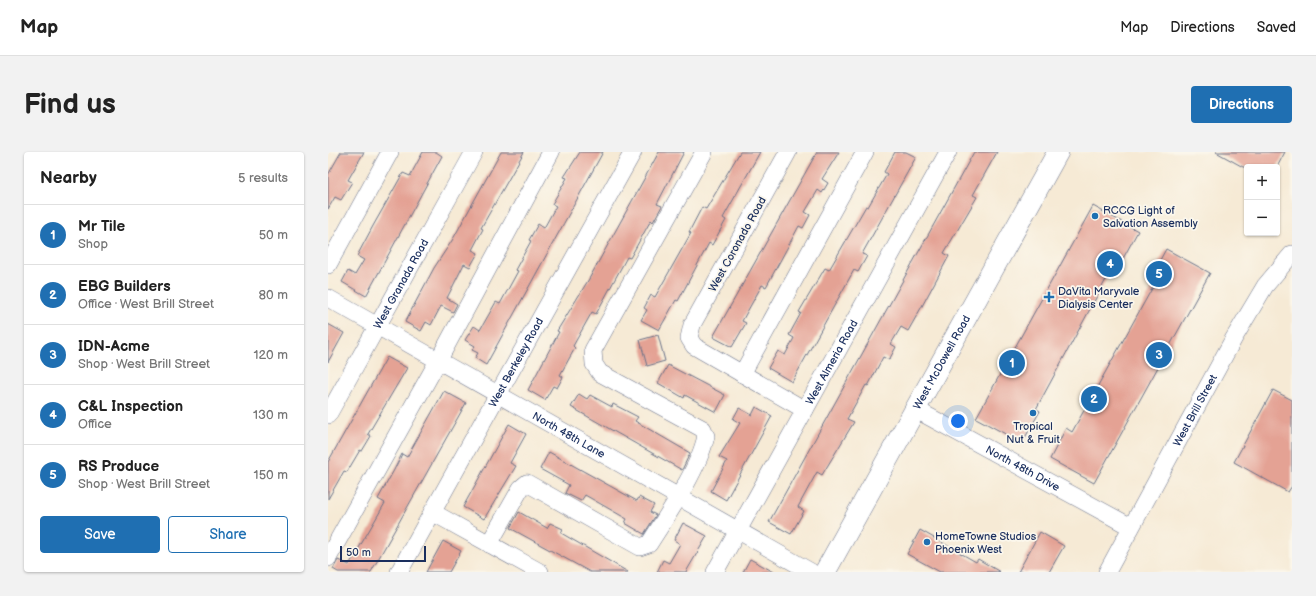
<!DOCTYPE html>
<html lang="en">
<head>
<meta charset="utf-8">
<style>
	body { margin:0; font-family:"Balsamiq Sans",sans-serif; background:#f2f2f2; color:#222 }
	.controls { position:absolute; right:12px; top:12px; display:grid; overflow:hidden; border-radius:4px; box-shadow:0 1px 3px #0004 }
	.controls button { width:36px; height:36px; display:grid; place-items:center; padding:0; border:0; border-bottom:1px solid #e0e0e0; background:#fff; color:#222; font:20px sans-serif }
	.scale { position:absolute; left:12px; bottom:10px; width:86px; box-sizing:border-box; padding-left:4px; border:2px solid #1b2f5e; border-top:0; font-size:11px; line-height:14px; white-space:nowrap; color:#1b2f5e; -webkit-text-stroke:3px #fbf7ec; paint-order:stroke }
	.you { position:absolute; left:630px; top:269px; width:14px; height:14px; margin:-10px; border:3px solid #fff; border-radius:50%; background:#1a73e8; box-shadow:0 0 0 6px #1a73e833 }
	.badge { display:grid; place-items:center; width:26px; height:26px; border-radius:50%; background:#1f6fb2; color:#fff; font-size:13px; font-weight:700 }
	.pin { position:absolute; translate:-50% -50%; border:2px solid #fff; box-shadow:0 1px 4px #0006 }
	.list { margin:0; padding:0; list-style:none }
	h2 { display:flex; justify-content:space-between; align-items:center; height:52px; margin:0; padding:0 16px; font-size:17px }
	h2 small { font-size:13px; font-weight:400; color:#767676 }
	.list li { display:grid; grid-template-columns:26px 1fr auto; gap:12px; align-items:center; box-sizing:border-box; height:60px; padding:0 16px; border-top:1px solid #e0e0e0 }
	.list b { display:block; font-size:15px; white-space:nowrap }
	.list p { margin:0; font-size:13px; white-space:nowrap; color:#767676 }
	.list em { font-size:13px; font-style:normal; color:#767676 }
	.actions { display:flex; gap:8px; padding:12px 16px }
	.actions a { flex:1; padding:9px 0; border:1px solid #1f6fb2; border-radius:4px; text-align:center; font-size:14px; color:#1f6fb2 }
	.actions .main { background:#1f6fb2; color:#fff }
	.map { position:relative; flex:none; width:964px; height:420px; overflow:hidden; border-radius:4px }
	header { display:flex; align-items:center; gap:24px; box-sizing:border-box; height:56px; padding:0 20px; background:#fff; border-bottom:1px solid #e0e0e0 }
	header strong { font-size:19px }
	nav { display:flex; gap:22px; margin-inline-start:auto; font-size:14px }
	.intro { display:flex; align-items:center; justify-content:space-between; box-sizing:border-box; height:96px; padding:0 24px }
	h1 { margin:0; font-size:28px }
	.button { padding:10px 18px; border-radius:4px; background:#1f6fb2; color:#fff; font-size:14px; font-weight:700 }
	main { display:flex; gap:24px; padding:0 24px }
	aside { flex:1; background:#fff; border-radius:4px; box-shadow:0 1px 3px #0004 }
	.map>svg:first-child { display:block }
	.building { fill:#e4a294 }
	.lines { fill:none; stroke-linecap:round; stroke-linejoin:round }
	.minor-casing { stroke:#687088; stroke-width:18 }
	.major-casing { stroke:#687088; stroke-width:22 }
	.minor { stroke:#fff; stroke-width:17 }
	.major { stroke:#fff; stroke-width:21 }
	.poi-dot { fill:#1f6fb2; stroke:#fbf7ec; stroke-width:1.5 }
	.labels { text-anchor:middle; stroke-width:3.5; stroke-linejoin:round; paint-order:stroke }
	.poi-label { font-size:11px; fill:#1b2f5e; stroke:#fbf7ec; text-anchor:start }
	.street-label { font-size:11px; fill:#1b2f5e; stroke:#fbf7ec }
</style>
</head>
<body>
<header>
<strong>Map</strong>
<nav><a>Map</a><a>Directions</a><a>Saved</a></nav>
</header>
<div class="intro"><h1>Find us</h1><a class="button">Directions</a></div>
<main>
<aside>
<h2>Nearby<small>5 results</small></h2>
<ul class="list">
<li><span class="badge">1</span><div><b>Mr Tile</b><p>Shop</p></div><em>50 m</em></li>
<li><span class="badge">2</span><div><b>EBG Builders</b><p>Office · West Brill Street</p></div><em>80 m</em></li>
<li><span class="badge">3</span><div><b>IDN-Acme</b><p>Shop · West Brill Street</p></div><em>120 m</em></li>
<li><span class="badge">4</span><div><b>C&amp;L Inspection</b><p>Office</p></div><em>130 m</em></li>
<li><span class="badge">5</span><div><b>RS Produce</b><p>Shop · West Brill Street</p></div><em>150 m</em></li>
</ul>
<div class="actions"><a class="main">Save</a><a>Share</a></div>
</aside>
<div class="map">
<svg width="964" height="420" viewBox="0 0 964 420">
	<rect width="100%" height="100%" fill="#fbf7ec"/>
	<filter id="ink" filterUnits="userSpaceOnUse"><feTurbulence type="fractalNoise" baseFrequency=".025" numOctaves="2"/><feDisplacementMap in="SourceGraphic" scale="8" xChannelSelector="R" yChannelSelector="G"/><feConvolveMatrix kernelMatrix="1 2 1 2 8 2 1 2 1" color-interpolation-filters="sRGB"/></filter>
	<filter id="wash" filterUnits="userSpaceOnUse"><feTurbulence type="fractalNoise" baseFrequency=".012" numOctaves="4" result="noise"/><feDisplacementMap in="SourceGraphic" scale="16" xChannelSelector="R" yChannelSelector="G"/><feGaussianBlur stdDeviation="0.9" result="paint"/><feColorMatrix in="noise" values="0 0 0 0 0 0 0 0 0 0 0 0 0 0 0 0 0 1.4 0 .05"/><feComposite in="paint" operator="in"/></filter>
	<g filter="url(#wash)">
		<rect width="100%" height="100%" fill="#f6ead5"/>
		<g id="blocks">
			<g class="building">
				<path d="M13,0H36L20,28L24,30L13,48L7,45L0,57V23Z"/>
				<path d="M95,0H108L114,4L38,144L14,130L20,119L27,123L36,108L29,104L45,74L75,21L82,24Z"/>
				<path d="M173,0H196L153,76L155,77L144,98L150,101L142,115L136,112L119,146L129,152L125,160L113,154L103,173L98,170L93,179L77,170L106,116L125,87Z"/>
				<path d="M252,0H275L158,213L147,206L150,201L144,198L147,194L137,188L146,174L152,178L168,150L172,152L190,119L187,118L203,89L201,88L210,72L216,76L228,54L224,52L239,26L236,25Z"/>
				<path d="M331,0H356L329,52L334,54L325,70L323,68L302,106L299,105L268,162L264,160L245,194L247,196L232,223L235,225L229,236L225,234L217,248L200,238L231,180L229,179L261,127Z"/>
				<path d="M412,0H432L395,66L398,68L384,93L381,91L350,149L348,148L331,178L313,168L319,158L316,156L323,143L327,145L363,81L361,80L374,55L378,57Z"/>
				<path d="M489,0H511L494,27L500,31L494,41L490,38L477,60L482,63L475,76L471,74L438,135L434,133L414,169L418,171L404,195L385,185Z"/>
				<path d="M567,0H578L588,5L534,102L539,104L530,120L526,118L464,230L440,216L450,199L457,203L466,186L461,183L473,161L471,160L497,116L501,118L538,54L540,55L559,22L556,20Z"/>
				<path d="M646,0H669L645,43L649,45L616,101L621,104L593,156L580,179L573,175L563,192L568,195L561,208L555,205L540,234L538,233L519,267L526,270L494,323L489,320L470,355L476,359L463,382L441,370Z"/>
				<path d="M888,0H957L949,15H915Z"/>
				<path d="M765,54L810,79L792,112L788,109L708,257L712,259L694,291L648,266Z"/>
				<path d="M838,97L882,121L766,331L722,307L738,276L744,280L826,133L820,130Z"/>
				<path d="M0,172L16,181L0,210Z"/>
				<path d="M330,183L337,209L319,214L312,188Z"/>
				<path d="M59,205L79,216L40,282L43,284L34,299L32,298L19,320L16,319L0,347V310Z"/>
				<path d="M340,213L397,243L388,260L357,243L356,246L330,231Z"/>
				<path d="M945,238L964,248V334L960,340L906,310Z"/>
				<path d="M116,239L138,251L43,420H10L5,417L10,408L21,413L57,351L50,347L66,318L74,302L79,305Z"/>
				<path d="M251,242L259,247L262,243L284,255L285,252L310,265L307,269L362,301L354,318L243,255Z"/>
				<path d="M428,255L444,264L398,348L383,339L399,309L391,305L412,271L405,267L411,256L424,263Z"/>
				<path d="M181,272L198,282L182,311L188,314L156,367L135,355Z"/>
				<path d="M221,300L309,349L311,345L326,353L322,360L328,363L316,382L297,371L299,367L257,343L253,349L237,341L241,333L212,317Z"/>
				<path d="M191,360L219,376L222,371L235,377L233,381L300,420H262L182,376Z"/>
				<path d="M355,371L379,384L358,420H329L335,408L341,411L352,392L346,388Z"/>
				<path d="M592,378L648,410L650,407L672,420H612L579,402Z"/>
				<path d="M712,380L736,394L721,420H690Z"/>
				<path d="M115,389L133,399L121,420H98Z"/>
				<path d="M422,407L446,420H415Z"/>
			</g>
		</g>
	</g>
	<g filter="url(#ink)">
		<use href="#blocks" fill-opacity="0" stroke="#687088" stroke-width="1"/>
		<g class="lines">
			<defs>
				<g id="minor">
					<path d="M460,0L364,173L361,186L366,194L477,258"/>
					<path d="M0,113L62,0"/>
					<path id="s1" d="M0,146L483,420"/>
					<path d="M414,222L537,0"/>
					<path id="s2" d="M587,257L803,375"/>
					<path id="s3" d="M0,263L146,0"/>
					<path d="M104,360L212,420"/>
					<path d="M161,392L193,336L199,331L312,395L321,392C340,362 371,317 378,284L375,277L272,221L266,212L265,198L376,0"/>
					<path d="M0,406L110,209L223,0"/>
					<path id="s4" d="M71,420L305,0"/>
					<path id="s5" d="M387,420L620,0"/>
					<path id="s6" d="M779,420L906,186L937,134L964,102"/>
				</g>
				<g id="major">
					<path id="s7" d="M497,420L730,0"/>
				</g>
			</defs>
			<use href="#minor" class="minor-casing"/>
			<use href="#major" class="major-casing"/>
			<use href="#minor" class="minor"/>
			<use href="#major" class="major"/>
		</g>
	</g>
	<g class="poi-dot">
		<circle cx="767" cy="64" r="4"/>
		<path d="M719 139h4v4h4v4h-4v4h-4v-4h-4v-4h4z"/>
		<circle cx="705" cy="261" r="4"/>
		<circle cx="599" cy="390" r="4"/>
	</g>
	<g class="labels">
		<g class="poi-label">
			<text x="775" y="62">RCCG Light of<tspan x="775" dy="13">Salvation Assembly</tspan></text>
			<text x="730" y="143">DaVita Maryvale<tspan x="730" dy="13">Dialysis Center</tspan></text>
			<text x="705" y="278" text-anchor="middle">Tropical<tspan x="705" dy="13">Nut &amp; Fruit</tspan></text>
			<text x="607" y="388">HomeTowne Studios<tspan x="607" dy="13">Phoenix West</tspan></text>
		</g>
		<g class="street-label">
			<text transform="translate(409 92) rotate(-61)" y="4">West Coronado Road</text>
			<text dy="4" stroke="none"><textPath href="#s3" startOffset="150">West Granada Road</textPath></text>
			<text dy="4" stroke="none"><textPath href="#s4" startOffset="240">West Berkeley Road</textPath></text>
			<text dy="4" stroke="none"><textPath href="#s5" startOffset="240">West Almeria Road</textPath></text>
			<text dy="4" stroke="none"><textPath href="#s7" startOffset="240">West McDowell Road</textPath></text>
			<text dy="4" stroke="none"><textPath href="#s6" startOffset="184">West Brill Street</textPath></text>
			<text dy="4" stroke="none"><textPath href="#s1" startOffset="277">North 48th Lane</textPath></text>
			<text dy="4" stroke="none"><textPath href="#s2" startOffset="123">North 48th Drive</textPath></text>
		</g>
	</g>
</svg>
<div class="controls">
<button>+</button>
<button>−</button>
</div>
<div class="scale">50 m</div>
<div class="you"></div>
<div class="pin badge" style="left:684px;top:211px">1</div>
<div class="pin badge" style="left:766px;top:247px">2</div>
<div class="pin badge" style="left:831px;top:203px">3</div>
<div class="pin badge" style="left:782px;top:112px">4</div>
<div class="pin badge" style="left:831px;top:122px">5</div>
</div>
</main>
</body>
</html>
